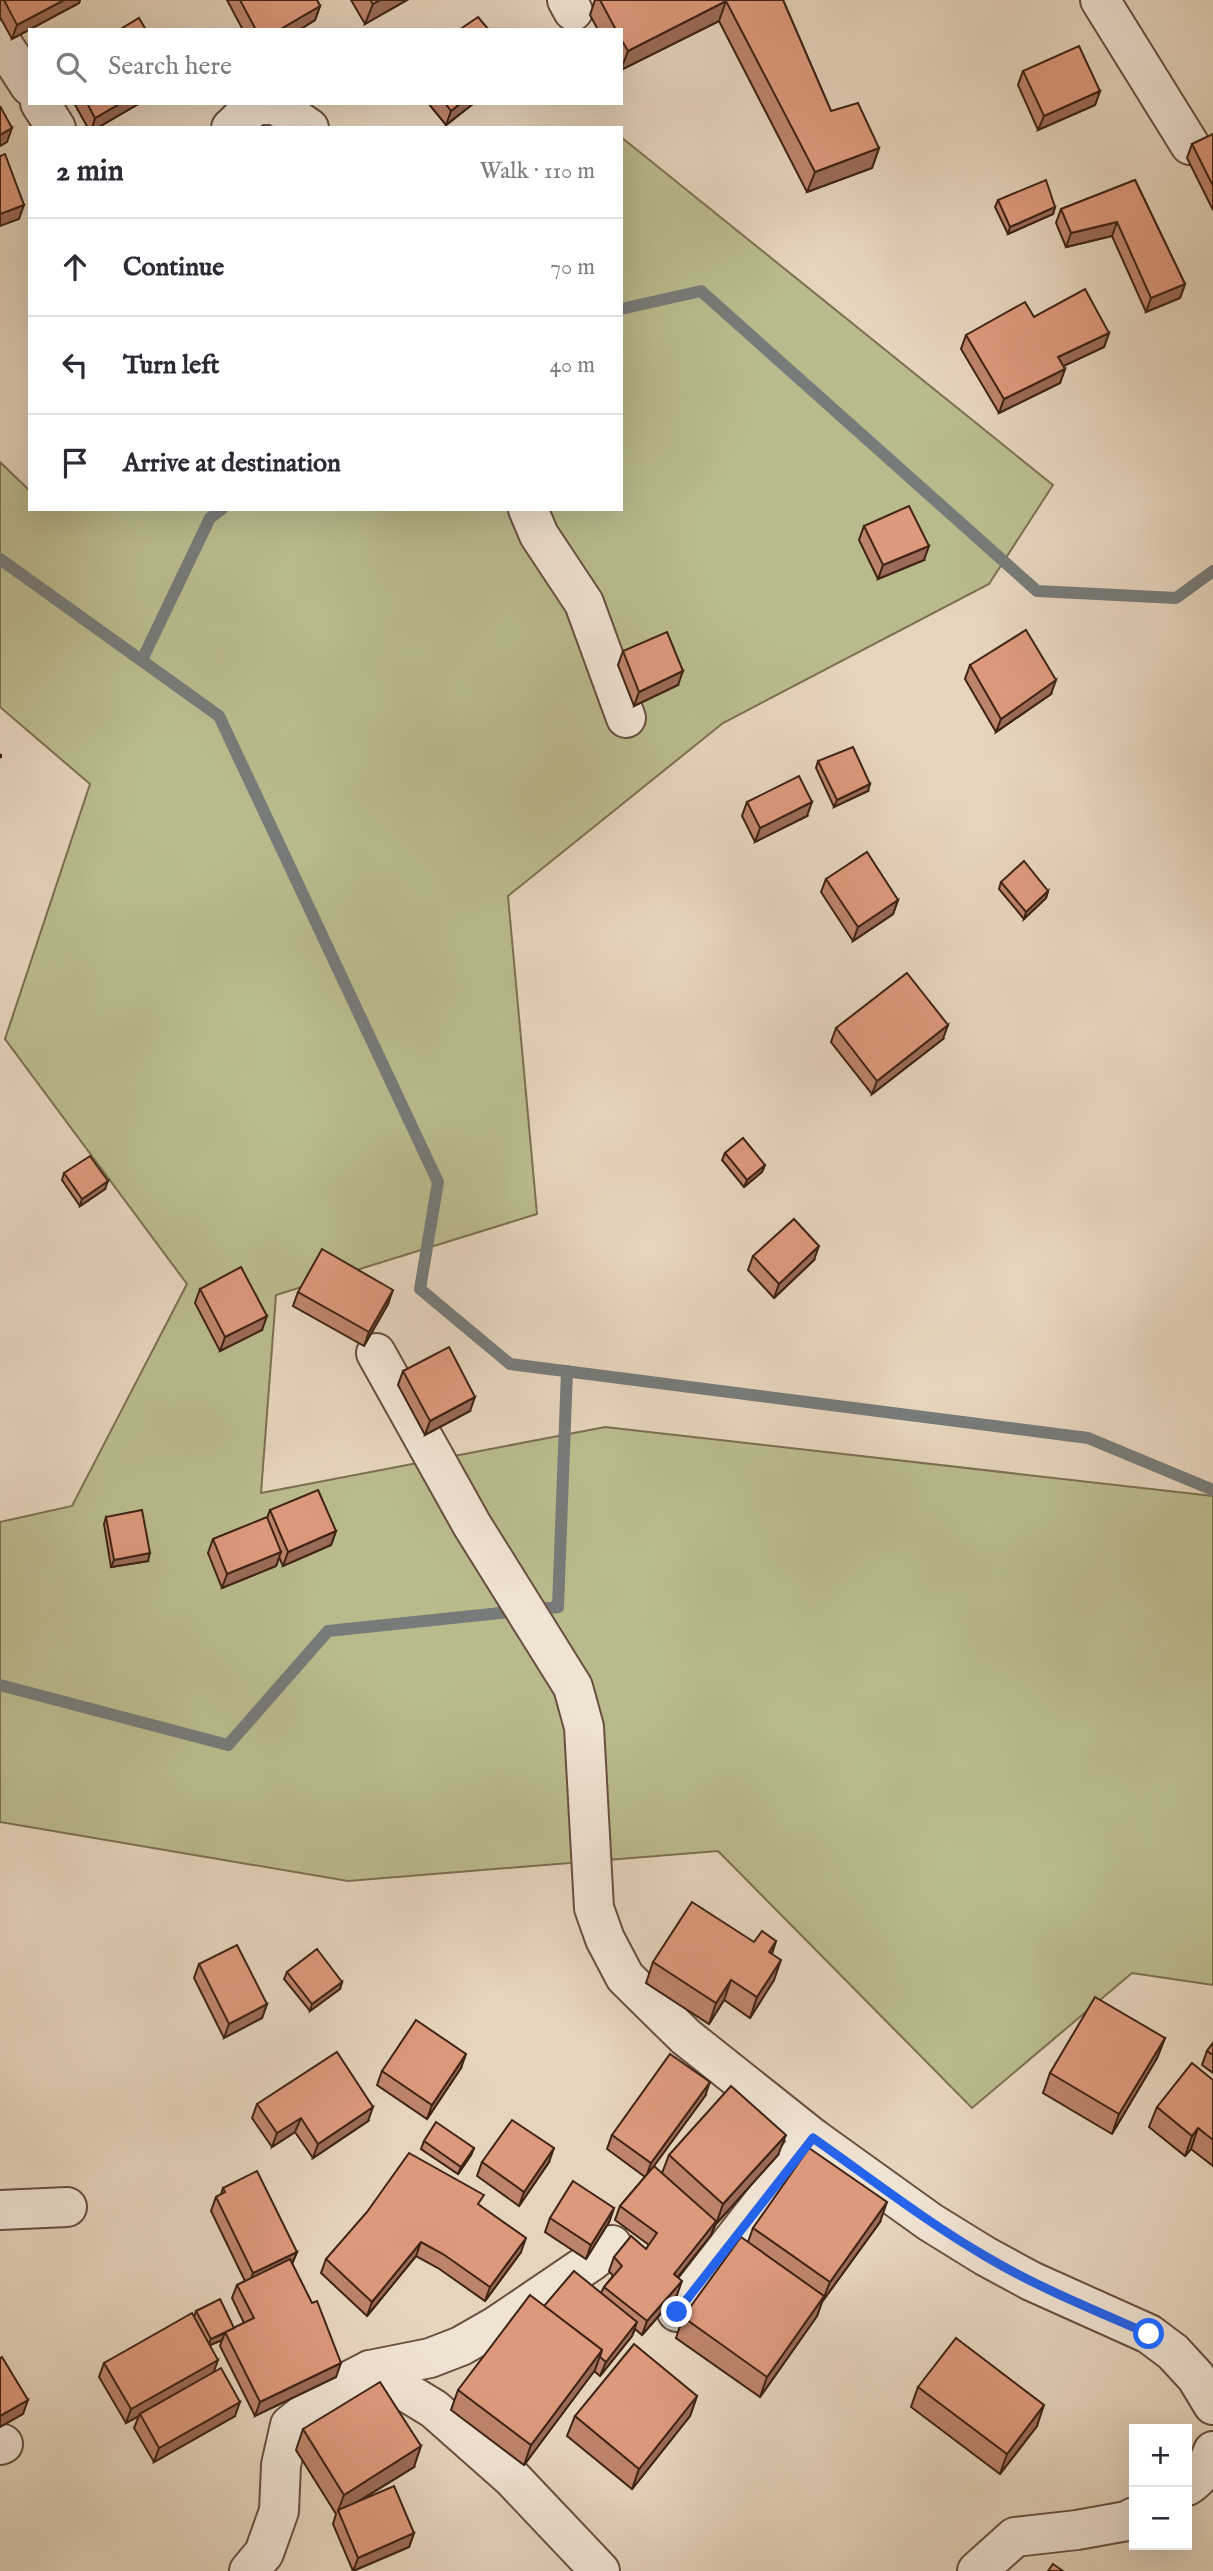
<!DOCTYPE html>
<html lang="en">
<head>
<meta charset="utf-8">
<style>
	body { margin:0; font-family:"IM FELL English",serif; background:#f2f2f3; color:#2b2b33 }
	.controls { position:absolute; right:21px; bottom:21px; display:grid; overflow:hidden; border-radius:0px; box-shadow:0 7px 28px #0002 }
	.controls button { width:63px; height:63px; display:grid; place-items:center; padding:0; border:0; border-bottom:2px solid #e1e1e2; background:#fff; color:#2b2b33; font:35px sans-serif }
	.stop { position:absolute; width:21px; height:21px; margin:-16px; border:5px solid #2563eb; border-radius:50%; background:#fff }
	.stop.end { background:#2563eb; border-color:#fff; box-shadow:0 2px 7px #0008 }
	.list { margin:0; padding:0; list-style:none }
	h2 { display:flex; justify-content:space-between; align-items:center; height:91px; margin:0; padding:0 28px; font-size:30px }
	h2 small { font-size:23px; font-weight:400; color:#7c7c81 }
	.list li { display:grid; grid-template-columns:46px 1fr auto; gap:21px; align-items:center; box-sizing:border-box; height:98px; padding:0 28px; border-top:2px solid #e1e1e2 }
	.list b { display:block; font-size:26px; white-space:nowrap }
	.list em { font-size:23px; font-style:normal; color:#7c7c81 }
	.icon { flex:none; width:38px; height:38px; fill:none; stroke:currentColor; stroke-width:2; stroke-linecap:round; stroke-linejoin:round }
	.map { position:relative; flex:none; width:1213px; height:2571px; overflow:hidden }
	.search { position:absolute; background:#fff; box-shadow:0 7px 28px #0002; left:28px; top:28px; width:595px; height:77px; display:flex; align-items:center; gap:18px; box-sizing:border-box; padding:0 24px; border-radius:0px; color:#7c7c81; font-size:26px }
	.panel { position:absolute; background:#fff; box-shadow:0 7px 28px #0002; left:28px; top:126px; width:595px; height:385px; border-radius:0px }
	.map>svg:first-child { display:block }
	.green { fill:#babb8d; stroke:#7c6f50; stroke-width:2 }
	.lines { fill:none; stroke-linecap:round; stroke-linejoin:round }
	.stream { stroke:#777b79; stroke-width:12 }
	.minor-casing { stroke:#694f3e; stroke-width:42 }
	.path { stroke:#3f2314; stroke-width:4.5; stroke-dasharray:2 3.5; stroke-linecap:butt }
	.minor { stroke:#efe3d3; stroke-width:38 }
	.wall { fill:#be846b; stroke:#3f2314; stroke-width:2 }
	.shaded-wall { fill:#9b6b57; stroke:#3f2314; stroke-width:2 }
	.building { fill:#dd997c; stroke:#3f2314; stroke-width:2 }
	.route { stroke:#2563eb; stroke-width:9 }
</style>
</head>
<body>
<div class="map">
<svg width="1213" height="2571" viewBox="0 0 1213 2571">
	<rect width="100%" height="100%" fill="#e6d4bc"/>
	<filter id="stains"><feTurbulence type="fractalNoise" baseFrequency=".00286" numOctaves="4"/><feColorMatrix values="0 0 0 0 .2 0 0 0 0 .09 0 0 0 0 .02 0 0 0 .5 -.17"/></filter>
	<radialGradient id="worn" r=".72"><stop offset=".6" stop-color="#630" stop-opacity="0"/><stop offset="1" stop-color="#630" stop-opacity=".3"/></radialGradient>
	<path class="green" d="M621,137L1053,485L989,584L723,723L508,896L537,1214L276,1295L261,1493L605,1427L1213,1496V1985L1132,1973L972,2108L718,1851L348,1881L0,1822V1522L72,1506L187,1284L5,1039L90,784L0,707V462L30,491V509H621Z"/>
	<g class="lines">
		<g class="stream">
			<path d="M621,309L701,291L1037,591L1176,598L1213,571"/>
			<path d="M0,559L219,716L438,1182L420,1289L510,1364L1088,1438L1213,1490"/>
			<path d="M142,660L210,518L222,509"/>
			<path d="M0,1685L228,1745L328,1631L558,1607L567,1371"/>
		</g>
		<defs>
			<g id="minor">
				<path d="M567,0L573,11"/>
				<path d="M1100,0L1190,145"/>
				<path d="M0,40L30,86"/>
				<path d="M40,103L56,128"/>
				<path d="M231,128L255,105H276L309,128"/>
				<path d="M528,509L539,535L584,603L626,718"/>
				<path d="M376,1353L472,1525L573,1687L584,1727L594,1908L605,1939L625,1977L686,2037L813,2138"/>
				<path d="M0,2210L67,2207"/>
				<path d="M677,2312L813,2138L930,2222L985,2256L1031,2281L1149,2334L1173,2352L1196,2377L1213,2405"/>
				<path d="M370,2370L434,2409L512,2478L600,2571"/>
				<path d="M0,2445L3,2444"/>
				<path d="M1187,2486C1199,2479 1209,2464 1213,2451"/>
				<path d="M249,2571L264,2553L279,2511L281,2465L290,2425L337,2387L370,2370L430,2358L461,2346L496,2326L592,2261L612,2245"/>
				<path d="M977,2571L1015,2537L1077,2530L1127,2521L1134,2517"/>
			</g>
		</defs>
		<use href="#minor" class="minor-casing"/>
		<path class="path" d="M0,756H2"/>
		<use href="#minor" class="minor"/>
	</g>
	<g class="wall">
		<path d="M0,0H80L79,3L12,39L0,17Z"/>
		<path d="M227,0H317L320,6L315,20L299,30H243Z"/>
		<path d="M351,0H407L365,24Z"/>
		<path d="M595,0H783L831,111L879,148L872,168L807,192L719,21L621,70V30H598L590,15Z"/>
		<path d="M1023,71L1100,91L1095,105L1038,130L1018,85Z"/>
		<path d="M74,103H140L97,128H88Z"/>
		<path d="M428,103H474L446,125Z"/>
		<path d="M1213,134V210L1187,158L1192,144Z"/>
		<path d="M1135,180L1185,284L1180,298L1146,312L1112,236L1066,247L1056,223L1061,209Z"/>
		<path d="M998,200L1055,207L1053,214L1008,234L995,207Z"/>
		<path d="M1034,317L1109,333L1104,347L1063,366L1065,369L1060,383L999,413L961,349L966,335Z"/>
		<path d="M864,526L924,560L878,579L859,540Z"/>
		<path d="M623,651L678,685L634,706L618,665Z"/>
		<path d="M970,665L1051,694L996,732L965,679Z"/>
		<path d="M818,761L868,791L834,807L816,768Z"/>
		<path d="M747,802L807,816L755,842L742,816Z"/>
		<path d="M826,879L898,900L893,914L853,941L821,892Z"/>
		<path d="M1001,882L1048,891L1046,898L1024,919L999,889Z"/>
		<path d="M836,1028L943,1039L872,1094L831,1042Z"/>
		<path d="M725,1153L765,1165L762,1172L744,1187L722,1160Z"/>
		<path d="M64,1173L105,1189L80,1206L62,1180Z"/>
		<path d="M753,1256L814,1260L774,1298L748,1270Z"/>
		<path d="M200,1289L262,1330L220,1351L195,1303Z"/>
		<path d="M298,1292L388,1304L364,1346L293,1306Z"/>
		<path d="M403,1371L470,1411L425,1435L398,1385Z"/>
		<path d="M270,1510L336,1531L331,1545L283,1566L279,1557L276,1566L222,1588L208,1553L213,1539L267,1518Z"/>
		<path d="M106,1517L148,1561L111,1567L104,1524Z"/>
		<path d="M776,1941L772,1954L774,1980L750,2018L724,2000L709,2024L646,1983L653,1962L754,1942Z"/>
		<path d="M199,1964L267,2004L262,2018L224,2038L194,1978Z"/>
		<path d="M287,1972L342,1982L340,1989L310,2011L284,1979Z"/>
		<path d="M1165,2038L1157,2058L1112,2134L1043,2093L1050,2073Z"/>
		<path d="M1213,2043V2073L1202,2065L1207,2051Z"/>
		<path d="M461,2068L427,2119L377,2085L382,2071Z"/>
		<path d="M1213,2080V2166L1191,2149L1185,2156L1149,2127L1157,2107Z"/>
		<path d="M705,2096L650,2171L662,2173L669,2155H778L716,2224L711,2235L678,2278L677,2295L642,2335L635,2329L632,2336L600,2376L594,2371L524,2465L451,2410L458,2390L544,2306L601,2293L604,2287L613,2276L609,2271L614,2257L646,2249L649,2245L615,2220L620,2206L645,2177L607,2149L612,2135Z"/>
		<path d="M257,2104L368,2121L313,2158L295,2132L272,2147L252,2118Z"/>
		<path d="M424,2141L474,2148L471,2155L458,2174L421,2149Z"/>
		<path d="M482,2162H549L519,2206L477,2176Z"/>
		<path d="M223,2188L297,2252L292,2264L336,2377L255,2416L220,2346L222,2340L210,2345L214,2372L235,2416L154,2462L134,2428L139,2416L126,2423L99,2377L104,2363L194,2317L196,2311L234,2328L244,2323L232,2298L237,2285L245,2281L211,2211L216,2197L221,2194Z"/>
		<path d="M480,2206L521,2252L485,2301L438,2268L416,2256L367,2316L321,2273L326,2259Z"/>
		<path d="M614,2208L609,2222L586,2259L545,2232L550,2218Z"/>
		<path d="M880,2222L822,2302L817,2316L760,2397L676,2338L683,2317L748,2242L753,2228Z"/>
		<path d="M918,2387L1037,2426L1000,2474L911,2407Z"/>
		<path d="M697,2396L690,2416L632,2489L567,2436L575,2416Z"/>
		<path d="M303,2429L414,2467L358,2502L414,2533L409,2547L353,2571L333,2524L336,2514L296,2450Z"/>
	</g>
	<g class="shaded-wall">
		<path d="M64,0H80L79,3L12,39L17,25Z"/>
		<path d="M380,0H407L365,24L373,4Z"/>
		<path d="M726,1L719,21L621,70L628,51Z"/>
		<path d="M320,6L315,20L299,30H279Z"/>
		<path d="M1100,91L1095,105L1038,130L1044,116Z"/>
		<path d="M121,103H140L97,128H92L95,118Z"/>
		<path d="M461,103H474L446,125L451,111Z"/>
		<path d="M12,128L7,142L0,146V135Z"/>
		<path d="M879,148L872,168L807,192L815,172Z"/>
		<path d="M24,205L19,219L0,226V214Z"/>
		<path d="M1055,207L1053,214L1008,234L1010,227Z"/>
		<path d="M1117,222L1112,236L1066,247L1071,233Z"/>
		<path d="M1185,284L1180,298L1146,312L1151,298Z"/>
		<path d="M1109,333L1104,347L1053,371L1058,357Z"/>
		<path d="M1065,369L1060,383L999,413L1004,399Z"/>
		<path d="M929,546L924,560L878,579L883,565Z"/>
		<path d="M683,671L678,685L634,706L639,692Z"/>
		<path d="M1056,680L1051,694L996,732L1001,719Z"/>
		<path d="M870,784L868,791L834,807L837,800Z"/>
		<path d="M812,802L807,816L755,842L760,828Z"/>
		<path d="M1048,891L1046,898L1024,919L1026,912Z"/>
		<path d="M898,900L893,914L853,941L858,927Z"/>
		<path d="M948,1025L943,1039L872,1094L877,1081Z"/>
		<path d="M765,1165L762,1172L744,1187L747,1180Z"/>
		<path d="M108,1181L105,1189L80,1206L82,1199Z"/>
		<path d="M819,1246L814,1260L774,1298L779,1284Z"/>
		<path d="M393,1290L388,1304L364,1346L369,1332Z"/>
		<path d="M267,1316L262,1330L220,1351L225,1337Z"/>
		<path d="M475,1397L470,1411L425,1435L430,1421Z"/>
		<path d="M336,1531L331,1545L283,1566L288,1552Z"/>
		<path d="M281,1552L276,1566L222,1588L227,1574Z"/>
		<path d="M150,1553L148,1561L111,1567L114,1560Z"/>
		<path d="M776,1941L769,1961V1952Z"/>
		<path d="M781,1960L774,1980L750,2018L757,1997Z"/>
		<path d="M731,1980L724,2000L709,2024L716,2003Z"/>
		<path d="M342,1982L340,1989L310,2011L312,2004Z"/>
		<path d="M267,2004L262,2018L224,2038L229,2024Z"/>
		<path d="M1165,2038L1157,2058L1112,2134L1119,2114Z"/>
		<path d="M466,2054L461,2068L427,2119L432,2105Z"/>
		<path d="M710,2082L705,2096L646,2177L651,2163Z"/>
		<path d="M373,2107L368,2121L313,2158L318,2144Z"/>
		<path d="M301,2118L295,2132L272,2147L277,2133Z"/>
		<path d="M1198,2128L1191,2149L1185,2156L1192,2136Z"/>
		<path d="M786,2135L778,2155L716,2224L723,2204Z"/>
		<path d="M474,2148L471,2155L458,2174L461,2167Z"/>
		<path d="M554,2148L549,2162L519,2206L524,2192Z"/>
		<path d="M887,2202L880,2222L822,2302L830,2282Z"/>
		<path d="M614,2208L609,2222L586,2259L591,2245Z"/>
		<path d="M716,2221L711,2235L669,2288L674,2274Z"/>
		<path d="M526,2238L521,2252L485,2301L490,2287Z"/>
		<path d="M421,2242L416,2256L367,2316L372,2302Z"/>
		<path d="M297,2252L291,2266L248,2287L253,2273Z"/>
		<path d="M682,2281L677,2295L642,2335L647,2321Z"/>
		<path d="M824,2296L817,2316L760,2397L767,2377Z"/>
		<path d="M637,2322L632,2336L600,2376L606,2362Z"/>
		<path d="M225,2333L222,2340L208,2346L211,2339Z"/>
		<path d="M602,2350L595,2370L524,2465L531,2445Z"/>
		<path d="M218,2360L213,2374L140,2414L139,2416L126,2423L131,2409Z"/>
		<path d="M341,2363L336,2377L255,2416L260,2402Z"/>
		<path d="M697,2396L690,2416L632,2489L639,2469Z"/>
		<path d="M28,2400L23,2414L0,2427V2416Z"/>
		<path d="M240,2402L235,2416L154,2462L159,2448Z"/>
		<path d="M1044,2405L1037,2426L1000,2474L1007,2454Z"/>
		<path d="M421,2446L414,2467L339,2513L338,2511L344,2495Z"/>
		<path d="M414,2533L409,2547L353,2571L358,2558Z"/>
	</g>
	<g class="building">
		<path d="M4,0H64L17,25Z"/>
		<path d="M240,0H317L320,6L279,30H256Z"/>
		<path d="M370,0H380L373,4Z"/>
		<path d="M600,0H783L831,111L858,103L879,148L815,172L726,1L628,51L621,39V30H616Z"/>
		<path d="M478,17L489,30H459Z"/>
		<path d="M139,18L146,30H119Z"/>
		<path d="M1079,46L1100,91L1044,116L1023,71Z"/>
		<path d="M87,103H121L95,118Z"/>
		<path d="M445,103H461L451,111Z"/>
		<path d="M0,106L12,128L0,135Z"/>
		<path d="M1213,134V186L1192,144Z"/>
		<path d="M5,154L24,205L0,214V156Z"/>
		<path d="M1046,180L1055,207L1010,227L998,200Z"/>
		<path d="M1135,180L1185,284L1151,298L1117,222L1071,233L1061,209Z"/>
		<path d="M1085,289L1109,333L1058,357L1065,369L1004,399L966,335L1025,302L1034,317Z"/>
		<path d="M909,506L929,546L883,565L864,526Z"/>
		<path d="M1026,630L1056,680L1001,719L970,665Z"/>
		<path d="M667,632L683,671L639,692L623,651Z"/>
		<path d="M853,747L870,784L837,800L818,761Z"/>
		<path d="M799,776L812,802L760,828L747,802Z"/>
		<path d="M867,852L898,900L858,927L826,879Z"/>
		<path d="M1024,861L1048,891L1026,912L1001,882Z"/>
		<path d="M907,973L948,1025L877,1081L836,1028Z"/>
		<path d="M743,1138L765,1165L747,1180L725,1153Z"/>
		<path d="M90,1156L108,1181L82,1199L64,1173Z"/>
		<path d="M794,1219L819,1246L779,1284L753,1256Z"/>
		<path d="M322,1249L393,1290L369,1332L298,1292Z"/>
		<path d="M241,1267L267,1316L225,1337L200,1289Z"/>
		<path d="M449,1347L475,1397L430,1421L403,1371Z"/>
		<path d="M318,1490L336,1531L288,1552L270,1510Z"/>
		<path d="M142,1510L150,1553L114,1560L106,1517Z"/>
		<path d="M267,1517L281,1552L227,1574L213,1539Z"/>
		<path d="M692,1902L754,1942L762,1931L776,1941L769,1952L781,1960L757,1997L731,1980L716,2003L653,1962Z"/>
		<path d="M237,1945L267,2004L229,2024L199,1964Z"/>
		<path d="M317,1949L342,1982L312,2004L287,1972Z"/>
		<path d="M1095,1997L1165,2038L1119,2114L1050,2073Z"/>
		<path d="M416,2020L466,2054L432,2105L382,2071Z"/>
		<path d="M1213,2043V2055L1207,2051Z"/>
		<path d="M337,2052L373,2107L318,2144L301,2118L277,2133L257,2104Z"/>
		<path d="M670,2054L710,2082L651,2163L612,2135Z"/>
		<path d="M1192,2063L1213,2080V2140L1198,2128L1192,2136L1157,2107Z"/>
		<path d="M731,2086L786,2135L723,2204L669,2155Z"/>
		<path d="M512,2120L554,2148L524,2192L482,2162Z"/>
		<path d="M436,2122L474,2148L461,2167L424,2141Z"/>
		<path d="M809,2148L887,2202L830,2282L753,2228Z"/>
		<path d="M409,2153L484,2195L478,2204L526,2238L490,2287L443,2254L421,2242L372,2302L326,2259L367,2212Z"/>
		<path d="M654,2166L716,2221L674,2274L682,2281L647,2321L604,2287L622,2266L614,2257L631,2236L646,2249L657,2233L620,2206Z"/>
		<path d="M257,2171L297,2252L253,2273L216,2197L225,2192L223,2188Z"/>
		<path d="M573,2181L614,2208L591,2245L550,2218Z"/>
		<path d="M741,2237L824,2296L767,2377L683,2317Z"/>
		<path d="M290,2259L312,2303L317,2301L341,2363L260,2402L225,2332L254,2318L237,2285Z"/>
		<path d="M574,2271L637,2322L606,2362L600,2357L602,2350L544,2306Z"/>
		<path d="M530,2295L602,2350L531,2445L458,2390Z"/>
		<path d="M220,2299L234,2328L211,2339L196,2311Z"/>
		<path d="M192,2313L218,2360L131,2409L104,2363Z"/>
		<path d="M956,2338L1044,2405L1007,2454L918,2387Z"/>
		<path d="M634,2344L697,2396L639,2469L575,2416Z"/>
		<path d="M2,2357L28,2400L0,2416V2358Z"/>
		<path d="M221,2368L240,2402L159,2448L140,2414Z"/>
		<path d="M380,2382L421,2446L344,2495L303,2429Z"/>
		<path d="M394,2486L414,2533L358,2558L338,2510Z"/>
		<path d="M1053,2564L1063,2571H1048Z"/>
	</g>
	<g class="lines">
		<path class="route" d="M677,2312L813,2138C870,2178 925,2221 985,2256C1037,2287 1094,2310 1149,2334"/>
	</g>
	<rect width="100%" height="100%" filter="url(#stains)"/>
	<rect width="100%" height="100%" fill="url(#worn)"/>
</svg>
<div class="controls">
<button>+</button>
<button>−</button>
</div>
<div class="stop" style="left:1149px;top:2334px"></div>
<div class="stop end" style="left:677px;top:2312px"></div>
<div class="search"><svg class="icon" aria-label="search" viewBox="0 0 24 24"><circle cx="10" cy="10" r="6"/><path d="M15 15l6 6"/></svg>Search here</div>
<section class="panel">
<h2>2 min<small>Walk · 110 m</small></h2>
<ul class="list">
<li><svg class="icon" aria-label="ahead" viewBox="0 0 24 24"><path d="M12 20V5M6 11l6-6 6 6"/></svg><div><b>Continue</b></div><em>70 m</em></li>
<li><svg class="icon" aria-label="left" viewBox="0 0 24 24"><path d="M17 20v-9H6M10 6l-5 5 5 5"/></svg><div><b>Turn left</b></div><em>40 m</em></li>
<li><svg class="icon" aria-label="arrive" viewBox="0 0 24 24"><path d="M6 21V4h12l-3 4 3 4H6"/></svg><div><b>Arrive at destination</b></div></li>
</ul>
</section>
</div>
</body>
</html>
